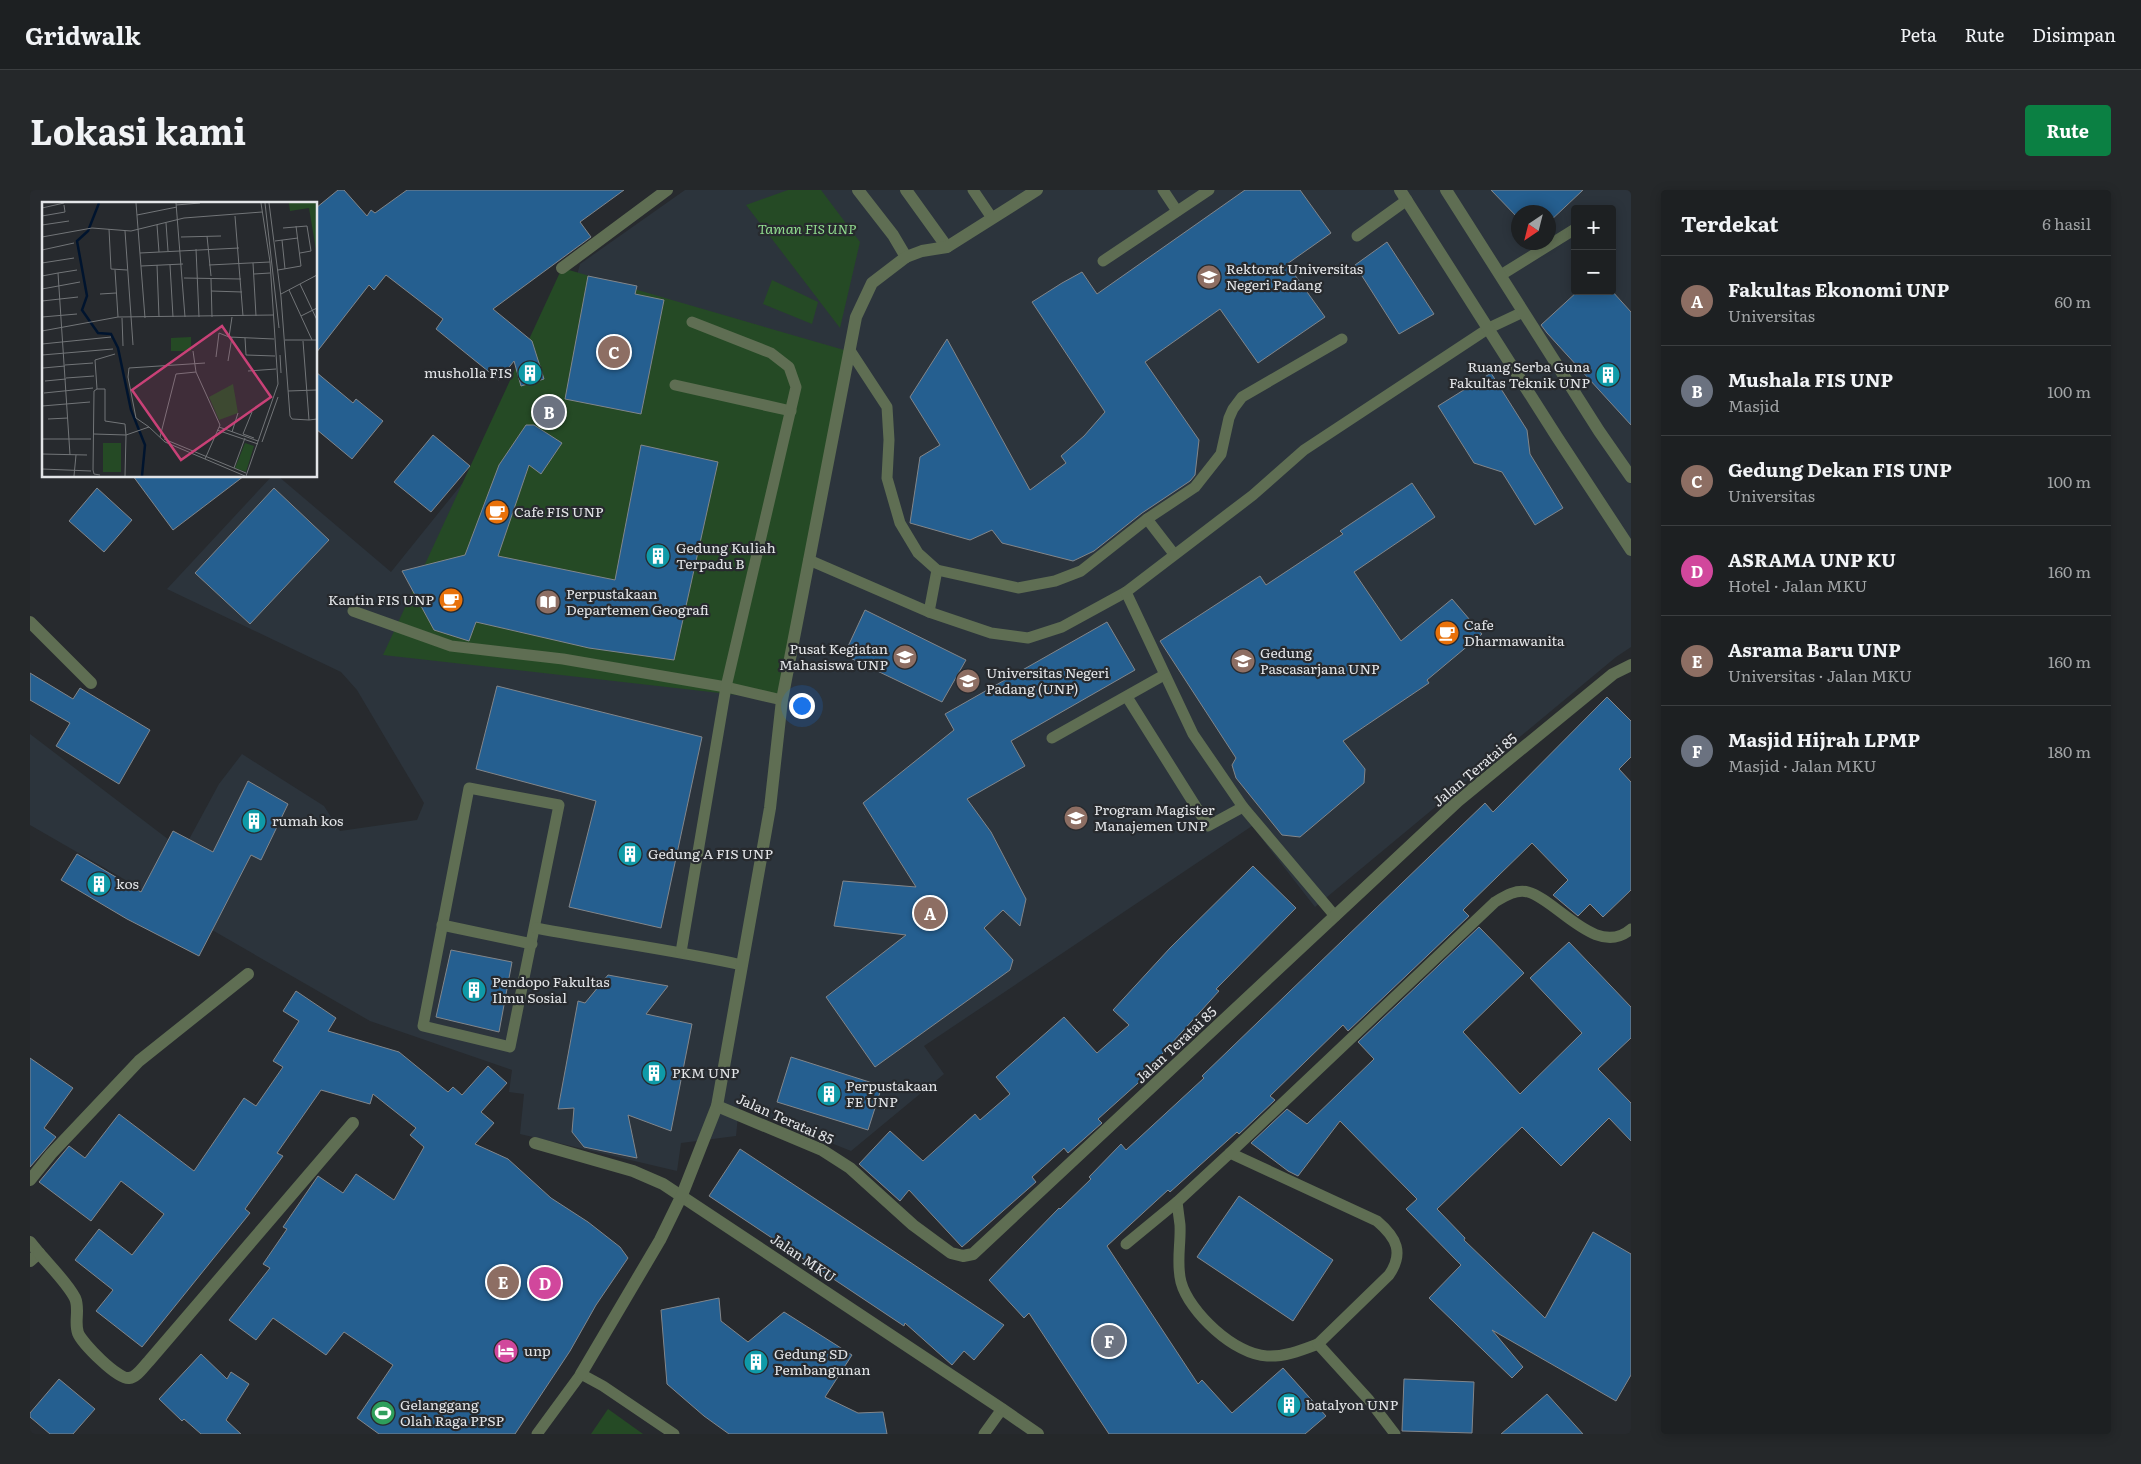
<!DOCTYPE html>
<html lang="id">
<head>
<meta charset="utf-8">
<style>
	body { margin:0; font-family:Literata,serif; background:#25282a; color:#f1f3f6 }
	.controls { position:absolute; right:15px; top:15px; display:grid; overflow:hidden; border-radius:5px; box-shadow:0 2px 12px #0003 }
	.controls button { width:45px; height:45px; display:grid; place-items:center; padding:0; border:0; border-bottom:1px solid #3b3e40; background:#1d2022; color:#f1f3f6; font:25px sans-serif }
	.compass { position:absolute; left:1481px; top:15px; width:45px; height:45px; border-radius:50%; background:#1d2022; box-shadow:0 2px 12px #0003; rotate:215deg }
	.you { position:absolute; left:771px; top:515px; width:18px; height:18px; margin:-12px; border:4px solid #fff; border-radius:50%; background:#1a73e8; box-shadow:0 0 0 8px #1a73e833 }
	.badge { display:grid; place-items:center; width:32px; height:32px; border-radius:50%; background:#0b8043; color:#fff; font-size:16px; font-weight:700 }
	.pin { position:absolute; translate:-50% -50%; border:2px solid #fff; box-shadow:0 1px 5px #0006 }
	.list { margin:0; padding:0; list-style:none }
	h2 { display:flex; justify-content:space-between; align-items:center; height:65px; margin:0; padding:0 20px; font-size:21px }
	h2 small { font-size:16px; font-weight:400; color:#a0a3a5 }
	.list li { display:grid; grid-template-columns:32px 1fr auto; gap:15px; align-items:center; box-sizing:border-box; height:90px; padding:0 20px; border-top:1px solid #3b3e40 }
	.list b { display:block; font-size:19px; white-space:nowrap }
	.list p { margin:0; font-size:16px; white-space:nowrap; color:#a0a3a5 }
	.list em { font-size:16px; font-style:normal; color:#a0a3a5 }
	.map { position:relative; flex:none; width:1601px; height:1244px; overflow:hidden; border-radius:5px }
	header { display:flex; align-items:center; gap:30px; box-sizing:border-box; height:70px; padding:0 25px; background:#1d2022; border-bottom:1px solid #3b3e40 }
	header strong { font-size:24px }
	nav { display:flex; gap:28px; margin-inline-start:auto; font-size:18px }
	.intro { display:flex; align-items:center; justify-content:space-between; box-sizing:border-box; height:120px; padding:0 30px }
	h1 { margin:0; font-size:35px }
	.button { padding:12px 22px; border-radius:5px; background:#0b8043; color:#fff; font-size:18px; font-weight:700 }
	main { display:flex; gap:30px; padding:0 30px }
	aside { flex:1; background:#1d2022; border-radius:5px; box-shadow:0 2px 12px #0003 }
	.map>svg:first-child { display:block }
	.built { fill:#2c343c; fill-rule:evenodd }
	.green { fill:#254a25 }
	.building { fill:#255f90; stroke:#82868b }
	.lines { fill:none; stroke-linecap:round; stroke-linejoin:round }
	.lane { stroke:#5f6e53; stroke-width:11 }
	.street { stroke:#5f6e53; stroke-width:12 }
	.labels { text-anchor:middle; stroke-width:4.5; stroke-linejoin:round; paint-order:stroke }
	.park-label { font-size:14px; font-style:italic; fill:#91dc8f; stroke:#272a2e }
	.poi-label { font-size:14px; fill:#e3e5e8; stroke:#272a2e; text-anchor:start }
	.street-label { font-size:14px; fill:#e3e5e8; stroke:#272a2e }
	.inset-river { fill:none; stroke:#00142e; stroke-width:2.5 }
	.inset-road { fill:none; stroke:#727578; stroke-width:1 }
	.view { fill:#c94177; fill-opacity:0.15; stroke:#c94177; stroke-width:2.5 }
	.inset-edge { fill:none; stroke:#e3e5e8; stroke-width:2.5 }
</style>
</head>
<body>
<header>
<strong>Gridwalk</strong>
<nav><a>Peta</a><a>Rute</a><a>Disimpan</a></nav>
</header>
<div class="intro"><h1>Lokasi kami</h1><a class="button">Rute</a></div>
<main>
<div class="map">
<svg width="1601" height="1244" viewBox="0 0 1601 1244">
	<rect width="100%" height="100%" fill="#272a2e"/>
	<path class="built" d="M655,0H1601V457L1586,467L1285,717L1222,636L894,856L914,884L821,961L709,916L706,946L651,953L647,981L490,944L494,904L479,902L482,880L340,831L0,635V544L147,656L156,655L189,594L212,564L294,616L310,641L387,630L394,613L327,500L311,482L137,399L242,286H248L361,382L493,218L539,115L550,74ZM1545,19H1582V101H1545ZM1488,22H1518V52H1488Z"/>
	<g class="green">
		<path d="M758,0H791L830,52L810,138L716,15Z"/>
		<path d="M532,78L821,162L752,510L353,465Z"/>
		<path d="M742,90L788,112L782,134L733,114Z"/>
		<path d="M578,1219L613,1244H561Z"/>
	</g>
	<g class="building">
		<path d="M308,0H314L337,26L341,20L345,23L377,0H594L550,32L561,47L463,119L502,151L514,189L491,196L484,171L469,190L406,139L413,129L356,85L344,100L339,95L286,163V18Z"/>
		<path d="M1215,0H1270L1301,43L1257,74L1295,127L1228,173L1190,119L1115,172L1169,250L1165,285L1160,291L1112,323L1064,361L1043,371L972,353L962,340L940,350L880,333L890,267L910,255L880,207L917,149L1000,300L1036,273L1031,266L1054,246L1075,222L1002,112L1032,93L1052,82L1067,104Z"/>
		<path d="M1461,0H1553L1518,33V22H1488V28Z"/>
		<path d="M1357,52L1404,124L1369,144L1325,75Z"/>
		<path d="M558,86L607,96L605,104L634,110L611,224L535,209Z"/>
		<path d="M1548,101H1582L1601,122V235L1517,143L1511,135Z"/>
		<path d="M286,182L323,213L326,209L353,231L322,269L286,239Z"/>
		<path d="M1461,183L1497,240L1500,264L1533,318L1505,335L1472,282L1444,273L1408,216Z"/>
		<path d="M496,235H504L532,253L511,284L499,275L468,366L585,390L611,255L688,272L644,470L559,458L446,432L439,451L404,440L372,381L435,365L469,275Z"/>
		<path d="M403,245L440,276L401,322L364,292Z"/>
		<path d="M103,286H214L143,340Z"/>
		<path d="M1382,293L1405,327L1324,382L1371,451L1422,409L1452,444L1397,490L1399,493L1313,551L1335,579L1334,593L1270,647L1252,645L1206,588L1202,575L1206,568L1130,451L1230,386L1236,395L1313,344L1310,341Z"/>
		<path d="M67,298L102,330L74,362L39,331Z"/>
		<path d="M244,298L299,350L220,434L165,383Z"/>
		<path d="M835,420L936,470L912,512L814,465Z"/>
		<path d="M1077,432L1105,480L981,551L995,576L937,609L961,642L996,709L990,736L973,720L954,738L983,770L980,780L845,877L796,807L876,745L804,736L813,691L886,697L833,613L924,540L915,524Z"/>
		<path d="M0,483L43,509L50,498L120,540L89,594L26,556L40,533L0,510Z"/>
		<path d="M467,496L672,547L631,738L539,717L566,611L446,579Z"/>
		<path d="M1577,507L1601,531V567L1589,579L1601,592V700L1573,727L1560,714L1548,726L1523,705L1538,690L1502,653L1433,720L1439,726L1318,841L1313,835L1240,906L1245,910L1209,944L1207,942L1140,1002L1138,1000L1077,1056L1168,1194L1172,1190L1202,1223L1253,1178L1296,1226L1275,1244H1079L999,1123L994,1128L959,1090L1029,1018L1030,1019L1061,989L1059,987L1091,954L1096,960L1174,888L1172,886L1455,613L1463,622Z"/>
		<path d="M218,591L258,614L231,670L221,665L169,766L97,729L31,690L47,664L111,702L143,641L183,662Z"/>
		<path d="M1223,676L1266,718L1186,799L1189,801L1115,883L1117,885L1068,929L1072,933L1038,963L1034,958L1002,987L1006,992L932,1057L879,1000L870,1011L829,974L860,941L893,971L945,924L950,930L980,904L966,887L1034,827L1067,863L1099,835L1083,820L1140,758Z"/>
		<path d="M1449,737L1494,783L1433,842L1490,904L1552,843L1500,788L1539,752L1601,817V848L1568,879L1601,913V951L1579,928L1531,976L1492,937L1407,1019L1435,1048L1434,1050L1515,1128L1563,1042L1601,1064V1185L1586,1211L1462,1140L1493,1177L1482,1188L1399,1108L1431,1075L1376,1019L1387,1009L1310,931L1268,986L1258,981L1221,953L1257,919L1277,934L1344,869L1328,852Z"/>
		<path d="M421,760L482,772L469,842L406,827Z"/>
		<path d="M578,785L638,796L616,824L662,834L641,941L598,925L607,968L554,957L542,942L544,918L528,919L548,811L555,813Z"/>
		<path d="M266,801L306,828L298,841L369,862L418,902L423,897L432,905L458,876L477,893L451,922L464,933L445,954L478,969L521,1008L558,1032L590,1057L598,1068L566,1115L540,1161L485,1244H349L327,1228L363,1175L314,1142L296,1165L243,1128L226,1150L199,1130L240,1078L233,1074L257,1039L253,1037L288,986L313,1003L326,984L364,1010L394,957L380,945L386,938L343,904L340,914L291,900L247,963L253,966L215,1019L220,1023L112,1157L66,1121L83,1100L45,1070L69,1039L102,1065L134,1024L91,991L61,1031L9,992L39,956L55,968L89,924L164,981L214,908L226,916L253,877L243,871L269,831L253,821Z"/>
		<path d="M761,867L852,896L838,940L747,912Z"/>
		<path d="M0,868L43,898L14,938L26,947L0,977Z"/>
		<path d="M710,959L808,1024L974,1135L944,1170L934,1161L922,1175L875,1133L874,1136L679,1006Z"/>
		<path d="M1209,1006L1303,1070L1263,1131L1167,1067Z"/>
		<path d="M689,1108L691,1131L718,1152L754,1122L822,1165L795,1207L828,1223L853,1222L857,1244H699L674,1226L637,1194L631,1120Z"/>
		<path d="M171,1164L197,1189L201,1182L219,1194L196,1230L211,1244H171L154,1229L152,1231L129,1209Z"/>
		<path d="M29,1189L65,1219L43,1244H20L0,1227V1223Z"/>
		<path d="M1374,1189L1444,1192L1442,1243L1372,1241Z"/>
		<path d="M1517,1204L1553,1244H1471Z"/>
	</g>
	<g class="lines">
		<g class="lane">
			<path d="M943,0L962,28"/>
			<path d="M1133,0L1147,21"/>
			<path d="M1327,46L1377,10"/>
			<path d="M1073,71L1179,0"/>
			<path d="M1471,85L1545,39"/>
			<path d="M821,162L857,217L859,250L857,288L870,333L888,363L907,380L899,422"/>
			<path d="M645,195L761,221"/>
			<path d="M1117,329L1144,364"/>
			<path d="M779,370L899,422L961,443L998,448L1032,437L1096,402L1223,305L1274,260L1459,138L1493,122"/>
			<path d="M907,380L988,398L1025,391L1051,381L1117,329L1165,297L1191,264L1199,228L1203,219L1212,207L1312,149"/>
			<path d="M1096,402L1163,544L1213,617L1305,726"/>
			<path d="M323,421L421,456L533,469L696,497L752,510"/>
			<path d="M1097,507L1178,636L1213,617"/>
			<path d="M1022,548L1134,485"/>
			<path d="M439,598L529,615L480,857L393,836Z"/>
			<path d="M412,735L502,754"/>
			<path d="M506,738C574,751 644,760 712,775"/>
			<path d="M651,762L696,497L766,197L759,177L741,163L662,132"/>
			<path d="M1147,1012C1148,1020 1149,1027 1150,1035C1151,1054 1146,1073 1151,1092C1159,1122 1205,1165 1237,1166C1255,1167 1272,1160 1288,1154"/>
			<path d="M1096,1054L1147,1012L1200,963"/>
			<path d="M507,1244L551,1184L573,1196L644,1244"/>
			<path d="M954,1244L972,1219"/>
			<path d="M1365,1244L1339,1210L1288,1154L1359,1085C1374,1063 1367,1048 1347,1031L1200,963L1465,712C1475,706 1486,699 1498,702C1527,710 1567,769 1601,739"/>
		</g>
		<g class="street">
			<path d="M828,0L863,45L876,67"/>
			<path d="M876,0L917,57"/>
			<path d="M1370,0L1527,247L1601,360"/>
			<path d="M1416,0L1569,241L1601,287"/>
			<path d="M532,78L637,0"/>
			<path d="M0,432L61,493"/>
			<path d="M687,916L792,960L820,978L883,1035L921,1063L933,1066L943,1064L1428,611L1583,484L1601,475"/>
			<path d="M505,953L603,981L633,994L972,1219L1008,1244"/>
			<path d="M0,990L21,964L109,871L218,784"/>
			<path d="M0,1052L9,1063L0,1071"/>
			<path d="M9,1063C20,1076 38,1094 45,1108C50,1119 44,1132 48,1143C52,1153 88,1190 99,1188C107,1187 113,1177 119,1171L323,933"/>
			<path d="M551,1184L630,1050L652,1005L687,916L740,618L752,510L826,127L842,93L876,67L892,61L917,57L1007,0"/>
		</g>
	</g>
	<defs>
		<symbol id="university-disc" viewBox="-11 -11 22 22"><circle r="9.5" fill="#8d6e63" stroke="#272a2e"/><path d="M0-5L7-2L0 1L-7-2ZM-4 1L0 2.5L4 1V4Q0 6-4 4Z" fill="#fff"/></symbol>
		<symbol id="building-disc" viewBox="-11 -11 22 22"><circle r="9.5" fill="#0f9aa8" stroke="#272a2e"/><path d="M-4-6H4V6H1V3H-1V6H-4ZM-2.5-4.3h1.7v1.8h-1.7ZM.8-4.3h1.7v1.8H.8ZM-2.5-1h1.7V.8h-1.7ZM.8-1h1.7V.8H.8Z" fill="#fff"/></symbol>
		<symbol id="cafe-disc" viewBox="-11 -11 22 22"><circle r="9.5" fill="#e8710a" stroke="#272a2e"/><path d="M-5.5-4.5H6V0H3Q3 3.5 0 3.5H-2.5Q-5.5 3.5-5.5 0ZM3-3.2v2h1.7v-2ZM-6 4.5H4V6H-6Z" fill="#fff"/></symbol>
		<symbol id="library-disc" viewBox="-11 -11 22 22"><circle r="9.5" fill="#8d6e63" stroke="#272a2e"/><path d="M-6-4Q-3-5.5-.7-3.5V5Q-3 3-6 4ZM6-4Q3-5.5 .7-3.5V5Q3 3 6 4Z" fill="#fff"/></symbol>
		<symbol id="hotel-disc" viewBox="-11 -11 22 22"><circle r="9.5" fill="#d1479c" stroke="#272a2e"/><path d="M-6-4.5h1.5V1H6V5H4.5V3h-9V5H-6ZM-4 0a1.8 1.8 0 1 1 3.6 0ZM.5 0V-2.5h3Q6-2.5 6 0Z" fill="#fff"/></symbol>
		<symbol id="stadium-disc" viewBox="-11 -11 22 22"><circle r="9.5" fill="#2e9e5b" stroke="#272a2e"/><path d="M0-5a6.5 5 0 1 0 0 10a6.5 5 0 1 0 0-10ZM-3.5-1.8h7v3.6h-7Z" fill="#fff"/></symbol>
	</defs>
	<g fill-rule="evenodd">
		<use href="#university-disc" x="1165" y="73" width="28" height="28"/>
		<use href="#building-disc" x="486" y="169" width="28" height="28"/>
		<use href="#building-disc" x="1564" y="171" width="28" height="28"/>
		<use href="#cafe-disc" x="453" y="308" width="28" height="28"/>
		<use href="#building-disc" x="614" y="352" width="28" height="28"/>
		<use href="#cafe-disc" x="407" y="396" width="28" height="28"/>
		<use href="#library-disc" x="504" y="398" width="28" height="28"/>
		<use href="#cafe-disc" x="1403" y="429" width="28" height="28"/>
		<use href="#university-disc" x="861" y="453" width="28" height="28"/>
		<use href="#university-disc" x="1199" y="457" width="28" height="28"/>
		<use href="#university-disc" x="924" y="477" width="28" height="28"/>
		<use href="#university-disc" x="1032" y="614" width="28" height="28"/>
		<use href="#building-disc" x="210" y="617" width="28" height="28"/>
		<use href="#building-disc" x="586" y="650" width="28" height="28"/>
		<use href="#building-disc" x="55" y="680" width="28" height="28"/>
		<use href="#building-disc" x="430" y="786" width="28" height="28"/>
		<use href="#building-disc" x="610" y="869" width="28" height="28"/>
		<use href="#building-disc" x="785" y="890" width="28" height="28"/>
		<use href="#hotel-disc" x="462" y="1147" width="28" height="28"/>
		<use href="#building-disc" x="712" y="1158" width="28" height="28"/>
		<use href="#building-disc" x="1245" y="1201" width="28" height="28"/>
		<use href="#stadium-disc" x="339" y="1209" width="28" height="28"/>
	</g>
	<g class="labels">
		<g class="park-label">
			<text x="777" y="44">Taman FIS UNP</text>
		</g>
		<g class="poi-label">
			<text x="1196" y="84">Rektorat Universitas<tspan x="1196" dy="16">Negeri Padang</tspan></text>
			<text x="1560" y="182" text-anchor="end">Ruang Serba Guna<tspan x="1560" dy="16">Fakultas Teknik UNP</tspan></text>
			<text x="482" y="188" text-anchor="end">musholla FIS</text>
			<text x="484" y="327">Cafe FIS UNP</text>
			<text x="646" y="363">Gedung Kuliah<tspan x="646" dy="16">Terpadu B</tspan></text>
			<text x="536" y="409">Perpustakaan<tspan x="536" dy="16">Departemen Geografi</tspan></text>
			<text x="404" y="415" text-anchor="end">Kantin FIS UNP</text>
			<text x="1434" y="440">Cafe<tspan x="1434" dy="16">Dharmawanita</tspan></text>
			<text x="858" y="464" text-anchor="end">Pusat Kegiatan<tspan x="858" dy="16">Mahasiswa UNP</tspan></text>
			<text x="1230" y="468">Gedung<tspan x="1230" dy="16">Pascasarjana UNP</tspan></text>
			<text x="956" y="488">Universitas Negeri<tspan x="956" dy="16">Padang (UNP)</tspan></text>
			<text x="1064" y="625">Program Magister<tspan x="1064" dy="16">Manajemen UNP</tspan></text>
			<text x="242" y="636">rumah kos</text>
			<text x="618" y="669">Gedung A FIS UNP</text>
			<text x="86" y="699">kos</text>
			<text x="462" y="797">Pendopo Fakultas<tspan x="462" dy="16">Ilmu Sosial</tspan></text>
			<text x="642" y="888">PKM UNP</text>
			<text x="816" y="901">Perpustakaan<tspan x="816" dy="16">FE UNP</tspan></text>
			<text x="494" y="1166">unp</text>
			<text x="744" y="1169">Gedung SD<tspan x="744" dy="16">Pembangunan</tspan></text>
			<text x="370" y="1220">Gelanggang<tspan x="370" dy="16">Olah Raga PPSP</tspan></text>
			<text x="1276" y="1220">batalyon UNP</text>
		</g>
		<g class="street-label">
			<text transform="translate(1445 580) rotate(-40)" y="5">Jalan Teratai 85</text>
			<text transform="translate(1146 855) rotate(-43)" y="5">Jalan Teratai 85</text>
			<text transform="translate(755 929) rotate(24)" y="5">Jalan Teratai 85</text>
			<text transform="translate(773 1068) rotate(34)" y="5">Jalan MKU</text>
		</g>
	</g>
	<g transform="translate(12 12)">
		<rect width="275" height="275" fill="#272a2e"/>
		<path d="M247,1H275V54L267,6L248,9ZM149,135V149H129V136ZM191,182L196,211L177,218L167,195ZM61,241H79V270H61ZM203,241L212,244L204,270L193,266Z" fill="#254a25"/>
		<path class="inset-river" d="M57,1L46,29L35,39L45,94L40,108L56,131L69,132L76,146L89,208L103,243L100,274"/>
		<path class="inset-road" d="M94,1L103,116M134,1L143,115M223,1L237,126M227,1L239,95L248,214L250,217L267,218M134,3L158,1M0,6L22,1M95,13L135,5M0,14L23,10L22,3M193,14L201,114M124,21L126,49M0,23L27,19M115,23L117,50M241,26L265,24L269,49L258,51M67,27L69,67L85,68M83,29L91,143M165,34L169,74M0,35L50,26L89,29L142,16L220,10M139,35L179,34M240,38L243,67M233,39L256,36M154,47L157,115M0,48L32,41M98,51L197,46M0,61L32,56M211,61L214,114M115,63L117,115M128,63L131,115M167,63L228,60M99,64L141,62M236,68L259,64L254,24M16,71L35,68M212,72L228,71M0,74L16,71L28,253M142,76L199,77M169,77L170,115M258,82L275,118M0,87L38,80M247,88L270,138M169,89L200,90M58,92L74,91M239,92L275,73M0,99L36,95M259,114L275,106M0,115L35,112M76,115L232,113M190,115L187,135L232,137M80,116L81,144M0,129L76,115L73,68M203,136L204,153L233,154M243,138H275M261,139L267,218L275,217M0,142L69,135M151,149L154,170L178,223L163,257M0,153L71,147M238,153L239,171M174,155L177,131L187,135M186,159L190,135M23,163L51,161M1,166L23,164M206,169L234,167M24,176L52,174M3,179L24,177M246,189L275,188M2,191L51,186M0,204L48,200M210,210L201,232L212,236M6,217L26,216M107,225L94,216L86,175L87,166L163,161M177,225L216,239M175,228L216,242M190,230L196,211M52,232L84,233L83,222L63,219V187H55M118,235L134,172L154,170M0,237H49M122,237L204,271M220,240L236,195M0,252L45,253M192,266L203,236M0,267L49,269M58,273L52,272L51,268L52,189L55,187L53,158L73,152M32,274L34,253M83,274L84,233L107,225L123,240L203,274M204,274L236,182L228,60L219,1"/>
		<path class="view" d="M180,124L229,195L139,258L90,188Z"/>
		<rect width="275" height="275" class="inset-edge"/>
	</g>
</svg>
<div class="controls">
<button>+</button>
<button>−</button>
</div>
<svg class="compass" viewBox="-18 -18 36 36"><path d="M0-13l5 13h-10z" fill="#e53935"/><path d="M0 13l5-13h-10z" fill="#a0a3a5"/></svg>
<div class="you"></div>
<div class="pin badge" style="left:900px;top:723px;background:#8d6e63">A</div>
<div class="pin badge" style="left:519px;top:222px;background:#6b7280">B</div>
<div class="pin badge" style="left:584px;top:162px;background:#8d6e63">C</div>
<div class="pin badge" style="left:515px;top:1093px;background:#d1479c">D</div>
<div class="pin badge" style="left:473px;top:1092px;background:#8d6e63">E</div>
<div class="pin badge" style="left:1079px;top:1151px;background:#6b7280">F</div>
</div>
<aside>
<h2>Terdekat<small>6 hasil</small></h2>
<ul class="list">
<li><span class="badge" style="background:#8d6e63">A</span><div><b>Fakultas Ekonomi UNP</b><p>Universitas</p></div><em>60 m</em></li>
<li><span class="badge" style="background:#6b7280">B</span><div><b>Mushala FIS UNP</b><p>Masjid</p></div><em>100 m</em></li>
<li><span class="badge" style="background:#8d6e63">C</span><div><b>Gedung Dekan FIS UNP</b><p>Universitas</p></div><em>100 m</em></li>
<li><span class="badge" style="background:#d1479c">D</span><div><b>ASRAMA UNP KU</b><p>Hotel · Jalan MKU</p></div><em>160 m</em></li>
<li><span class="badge" style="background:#8d6e63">E</span><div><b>Asrama Baru UNP</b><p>Universitas · Jalan MKU</p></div><em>160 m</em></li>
<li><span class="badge" style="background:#6b7280">F</span><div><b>Masjid Hijrah LPMP</b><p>Masjid · Jalan MKU</p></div><em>180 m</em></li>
</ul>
</aside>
</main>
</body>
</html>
